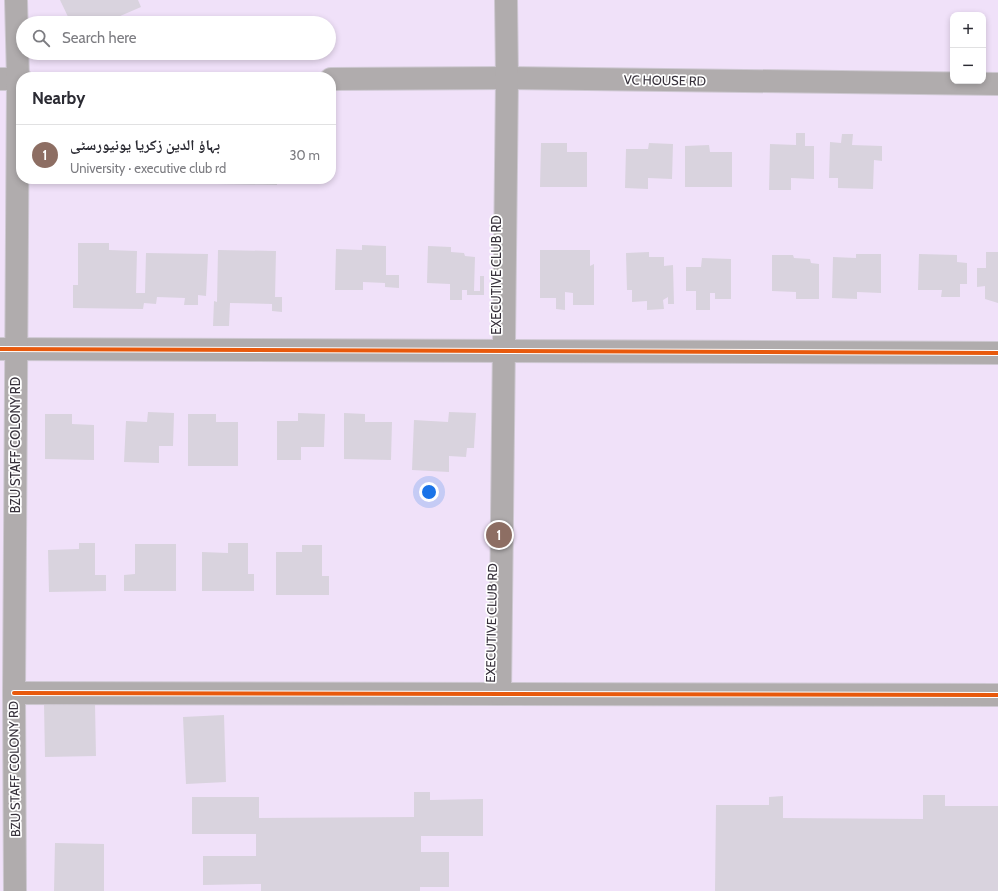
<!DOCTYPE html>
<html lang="en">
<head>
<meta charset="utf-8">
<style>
	body { margin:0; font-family:Cabin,"Noto Naskh Arabic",sans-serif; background:#f7f7f7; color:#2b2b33 }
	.controls { position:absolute; right:12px; top:12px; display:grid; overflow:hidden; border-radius:8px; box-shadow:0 2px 6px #0003 }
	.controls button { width:36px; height:36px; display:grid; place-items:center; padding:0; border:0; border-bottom:1px solid #e1e1e2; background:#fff; color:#2b2b33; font:20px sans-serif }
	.you { position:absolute; left:429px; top:492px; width:14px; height:14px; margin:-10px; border:3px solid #fff; border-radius:50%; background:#1a73e8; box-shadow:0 0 0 6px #1a73e833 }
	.badge { display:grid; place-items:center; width:26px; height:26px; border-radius:50%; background:#ea580c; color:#fff; font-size:13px; font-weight:700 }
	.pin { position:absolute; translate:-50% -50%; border:2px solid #fff; box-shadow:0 1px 4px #0006 }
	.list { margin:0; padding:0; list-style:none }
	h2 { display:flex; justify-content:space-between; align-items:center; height:52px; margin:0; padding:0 16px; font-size:17px }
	h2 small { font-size:13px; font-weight:400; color:#7c7c81 }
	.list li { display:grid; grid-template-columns:26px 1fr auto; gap:12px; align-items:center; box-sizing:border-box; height:60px; padding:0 16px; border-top:1px solid #e1e1e2 }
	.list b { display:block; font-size:15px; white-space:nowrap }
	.list p { margin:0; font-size:13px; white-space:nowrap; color:#7c7c81 }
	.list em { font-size:13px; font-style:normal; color:#7c7c81 }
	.icon { flex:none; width:22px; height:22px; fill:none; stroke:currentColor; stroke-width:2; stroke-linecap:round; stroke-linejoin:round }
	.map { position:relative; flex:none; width:998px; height:891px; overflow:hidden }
	.search { position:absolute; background:#fff; box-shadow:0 2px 6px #0003; left:16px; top:16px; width:320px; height:44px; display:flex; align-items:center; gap:10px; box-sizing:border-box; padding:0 14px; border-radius:22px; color:#7c7c81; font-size:15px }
	.panel { position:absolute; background:#fff; box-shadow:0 2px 6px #0003; left:16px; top:72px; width:320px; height:112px; border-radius:16px }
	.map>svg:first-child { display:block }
	.built { fill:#f0e1f9; fill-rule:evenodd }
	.building { fill:#d9d3de }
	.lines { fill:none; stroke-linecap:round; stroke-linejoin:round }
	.street-casing { stroke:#cec8d2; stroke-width:24 }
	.secondary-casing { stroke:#cec8d2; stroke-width:24 }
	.street { stroke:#b0acad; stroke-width:22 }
	.secondary { stroke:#b0acad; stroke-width:22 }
	.cycleway-casing { stroke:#fff; stroke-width:6 }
	.cycleway { stroke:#e8590c; stroke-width:4 }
	.labels { text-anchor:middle; stroke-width:3.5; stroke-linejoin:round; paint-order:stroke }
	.street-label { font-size:13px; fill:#36303a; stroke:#fff }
</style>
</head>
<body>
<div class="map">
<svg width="998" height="891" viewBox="0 0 998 891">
	<rect width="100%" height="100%" fill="#f4edf9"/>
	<path class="built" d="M0,0H998V891H0ZM953,15H983V81H953ZM23,23H329V53H23ZM21,77H331V179H21Z"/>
	<g class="building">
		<path d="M60,0H138L141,7L104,23H71Z"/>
		<path d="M796,133H805V146H814V179L791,178V190H769L770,144L796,145Z"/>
		<path d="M842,134H853L852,145L882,146V161L874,160L873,189L838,188V178H829L830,142L841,143Z"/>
		<path d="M541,143H567V152H587V187H540Z"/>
		<path d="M649,143L673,144L672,179L648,178V189L625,188L626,149H648Z"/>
		<path d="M709,145L710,152H732V187H685V146Z"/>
		<path d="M76,179H137L136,184L76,183Z"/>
		<rect x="146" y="179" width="60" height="3"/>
		<path d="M216,179H277V185L216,184Z"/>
		<path d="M78,243H109V250L137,251L136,293H145L146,253L208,254L206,296L198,295V305H184L185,298L157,297L156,304L144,303L143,309L73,308V285H78Z"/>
		<path d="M362,245L386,246V275H399V288L385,287V283L363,282V290H335L336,249L362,250Z"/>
		<path d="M428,246L451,247V252L464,253L465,256L475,257L474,291H480V276H484V295H467V290H462V300H450V284L427,283Z"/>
		<path d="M218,250L276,251L275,297H282V312L272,311V304L230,303L229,326H213L214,301L217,302Z"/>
		<path d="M540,250H590V266L594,264V305H573V293L565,292V310L556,309V298H540Z"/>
		<path d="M649,252V257H664V266L673,265L674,304H668V297L663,300L664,309L647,310V301L632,302V290H627L626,253Z"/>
		<path d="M986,252H998V303L985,299V286L977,287V268H986Z"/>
		<path d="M856,254H881V293L857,292V299L832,298L833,257L856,258Z"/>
		<path d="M919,254L957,255V262L967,263V284H960V297H941L942,290H918Z"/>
		<path d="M772,255H793L794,258L810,259L811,263L819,264V299H796V292L772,291Z"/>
		<path d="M702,258L731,259V299H715V293H710V310H696V291H686V267H701Z"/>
		<path d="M148,412L174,413L173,446H159V463L124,462L126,421L147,422Z"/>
		<path d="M449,412L476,413L474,448H467L466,457L449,456V472L412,470L414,420L448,422Z"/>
		<path d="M298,413L325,414L324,447H301V460H277V421H298Z"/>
		<path d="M344,413L365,414V422H392L391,460L344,459Z"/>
		<path d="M45,414H72V424L94,425V460L45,459Z"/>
		<path d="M188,414H216V422H238V466H188Z"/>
		<path d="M79,543H95V575H106V591L49,592L48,550L79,549Z"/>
		<path d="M228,543H248V574H254V591H202V552L228,553Z"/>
		<path d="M135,544H176V591H124V575L135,574Z"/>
		<path d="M302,545H322V576H329V595H276V552H302Z"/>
		<path d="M95,704L96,756L45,757L44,705Z"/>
		<path d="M224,715L226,782L186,784L183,717Z"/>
		<path d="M414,792H430V800L483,799V836H421V852H449V887H420V891H261V884L203,885V856H256V834H192V797H259V818L414,817Z"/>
		<path d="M923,795H945V806H998V891H715L716,805H769V797L783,796V818L923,819Z"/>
		<path d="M55,843L104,844V891H54Z"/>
	</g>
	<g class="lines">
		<defs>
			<g id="street">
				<path d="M0,79H21"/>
				<path d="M331,79L507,78L998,84"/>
				<path d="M0,349L998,353"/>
				<path d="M14,693L998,695"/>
				<path d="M500,694L507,78L506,0"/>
			</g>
			<path id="secondary" d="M15,891L14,693L18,79L16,0"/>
		</defs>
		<use href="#street" class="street-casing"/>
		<use href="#secondary" class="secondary-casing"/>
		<use href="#street" class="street"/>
		<use href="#secondary" class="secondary"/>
		<defs>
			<g id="cycleway">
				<path d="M0,349L998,353"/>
				<path d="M14,693L998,695"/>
			</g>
		</defs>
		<use href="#cycleway" class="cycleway-casing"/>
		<use href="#cycleway" class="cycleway"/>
	</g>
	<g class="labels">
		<g class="street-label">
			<text transform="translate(665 80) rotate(1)" y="5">VC HOUSE RD</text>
			<text transform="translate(496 275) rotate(-90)" y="5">EXECUTIVE CLUB RD</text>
			<text transform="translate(15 445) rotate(-90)" y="5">BZU STAFF COLONY RD</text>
			<text transform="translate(491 623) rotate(-89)" y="5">EXECUTIVE CLUB RD</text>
			<text transform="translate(14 769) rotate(-91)" y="5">BZU STAFF COLONY RD</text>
		</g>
	</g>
</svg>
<div class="controls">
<button>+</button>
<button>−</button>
</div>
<div class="you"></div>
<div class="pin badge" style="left:499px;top:535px;background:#8d6e63">1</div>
<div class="search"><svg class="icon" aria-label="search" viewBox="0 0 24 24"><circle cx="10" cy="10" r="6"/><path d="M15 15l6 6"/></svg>Search here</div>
<section class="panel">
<h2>Nearby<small></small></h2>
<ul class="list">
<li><span class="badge" style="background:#8d6e63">1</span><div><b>بہاؤ الدین زکریا یونیورسٹی</b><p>University · executive club rd</p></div><em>30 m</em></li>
</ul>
</section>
</div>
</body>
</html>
